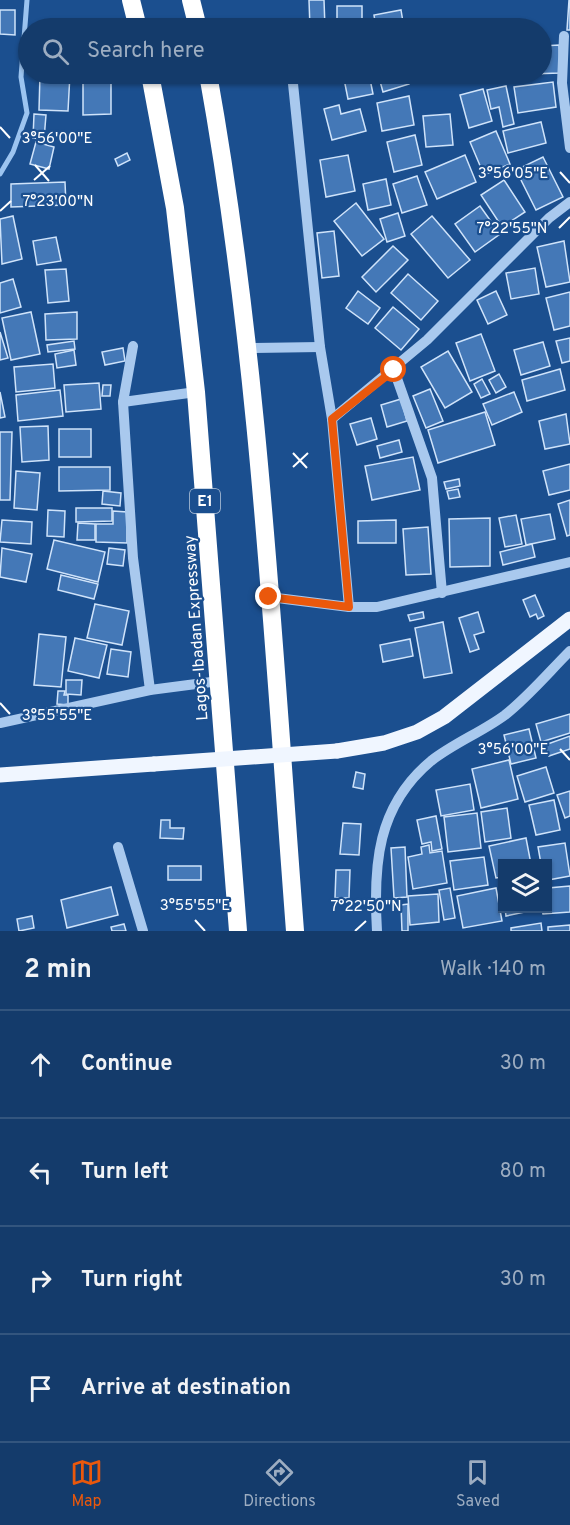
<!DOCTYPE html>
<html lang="en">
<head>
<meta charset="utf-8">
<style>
	body { margin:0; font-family:Overpass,sans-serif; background:#214673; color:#f1f3f6 }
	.controls { position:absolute; right:18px; bottom:18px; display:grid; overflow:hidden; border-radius:0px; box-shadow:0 2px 4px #0004 }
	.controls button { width:54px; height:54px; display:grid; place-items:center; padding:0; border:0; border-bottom:2px solid #33557e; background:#143b6b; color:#f1f3f6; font:30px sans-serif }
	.stop { position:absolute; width:18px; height:18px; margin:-14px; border:4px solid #ea580c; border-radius:50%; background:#fff }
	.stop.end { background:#ea580c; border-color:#fff; box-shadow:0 2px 6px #0008 }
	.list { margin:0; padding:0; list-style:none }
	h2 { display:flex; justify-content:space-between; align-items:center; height:78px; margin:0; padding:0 24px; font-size:26px }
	h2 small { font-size:20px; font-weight:400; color:#9dadc1 }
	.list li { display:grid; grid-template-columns:39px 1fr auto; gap:18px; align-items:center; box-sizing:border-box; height:108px; padding:0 24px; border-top:2px solid #33557e }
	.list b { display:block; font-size:22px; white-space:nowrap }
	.list em { font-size:20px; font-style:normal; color:#9dadc1 }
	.icon { flex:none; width:33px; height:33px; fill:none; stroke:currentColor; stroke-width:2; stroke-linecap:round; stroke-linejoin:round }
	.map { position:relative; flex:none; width:570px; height:931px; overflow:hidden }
	.search { position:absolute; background:#143b6b; box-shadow:0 2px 4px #0004; left:18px; right:18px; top:18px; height:66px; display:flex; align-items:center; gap:15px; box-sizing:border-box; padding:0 21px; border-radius:33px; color:#9dadc1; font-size:22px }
	.sheet { height:510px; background:#143b6b }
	nav { display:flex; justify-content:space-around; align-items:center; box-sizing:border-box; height:84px; border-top:2px solid #33557e; background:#143b6b; font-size:16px; color:#9dadc1 }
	nav a { display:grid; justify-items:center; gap:3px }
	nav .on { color:#ea580c }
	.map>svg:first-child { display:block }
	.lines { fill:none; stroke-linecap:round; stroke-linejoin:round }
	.stream { stroke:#9cc4f0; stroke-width:5 }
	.building { fill:#4478b7; stroke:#cfe3fa; stroke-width:1.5 }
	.minor { stroke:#a9c9ee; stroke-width:10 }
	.major { stroke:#f0f6ff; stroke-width:15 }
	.highway { stroke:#fff; stroke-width:18 }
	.major-bridge { stroke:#f0f6ff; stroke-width:15 }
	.route { stroke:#ea580c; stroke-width:8 }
	.ticks { fill:none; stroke:#fff; stroke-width:2 }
	.labels { text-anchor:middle; stroke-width:4.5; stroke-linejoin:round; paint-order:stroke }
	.shield { fill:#1b4f8f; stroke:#bbcadd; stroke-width:1.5 }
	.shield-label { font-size:15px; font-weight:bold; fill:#fff }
	.street-label { font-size:16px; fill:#fff; stroke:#1b4f8f }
	.ticks-label { font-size:15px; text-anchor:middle; fill:#fff; stroke:#1b4f8f; stroke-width:4.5; stroke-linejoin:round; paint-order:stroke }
</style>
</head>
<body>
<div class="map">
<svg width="570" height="931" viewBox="0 0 570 931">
	<rect width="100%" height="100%" fill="#1b4f8f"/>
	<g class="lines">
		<path class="stream" d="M0,174L13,152L27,113L21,77L27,0"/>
	</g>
	<g class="building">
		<path d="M309,0H324L325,28H310Z"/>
		<path d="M569,0H570V30H567Z"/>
		<rect x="337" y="6" width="25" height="22"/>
		<path d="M0,10H15V35L0,34Z"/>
		<path d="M401,10L404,28H376L374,15Z"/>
		<path d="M559,45L560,73L529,74H542V46Z"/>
		<path d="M40,74H70L68,111L39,110Z"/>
		<path d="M83,74H111V114L83,115Z"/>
		<path d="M343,74H369L373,94L348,99Z"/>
		<path d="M378,74H407L409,84L383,92Z"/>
		<rect x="414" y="74" width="13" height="5"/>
		<path d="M485,74H519L486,77Z"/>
		<path d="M553,82L556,107L518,113L514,87Z"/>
		<path d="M506,86L514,124L503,127L499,107L491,109L487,90Z"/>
		<path d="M483,89L492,121L469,128L460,95Z"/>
		<path d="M409,96L414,125L382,131L377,103Z"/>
		<path d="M339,105L341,114L360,109L366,131L332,140L324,109Z"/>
		<path d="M34,114L46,115L44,139L33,138Z"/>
		<path d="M450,114L453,145L426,147L423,116Z"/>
		<path d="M541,122L546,143L508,153L503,131Z"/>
		<path d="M496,131L510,164L484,175L470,142Z"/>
		<path d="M415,135L422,165L394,172L387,142Z"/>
		<path d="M36,142L54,147L49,169L30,164Z"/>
		<path d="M127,153L130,160L118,166L115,159Z"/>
		<path d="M348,155L355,191L326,197L320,160Z"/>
		<path d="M465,155L476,182L437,199L425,172Z"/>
		<path d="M543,157L563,197L536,210L516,170Z"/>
		<path d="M417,176L427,205L402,213L393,184Z"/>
		<path d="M386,179L391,205L368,210L363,184Z"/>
		<path d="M504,180L525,212L502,227L481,195Z"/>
		<path d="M65,182L66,205L11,207V184Z"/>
		<path d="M356,203L384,239L362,256L334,221Z"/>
		<path d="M480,206L500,234L475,252L455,224Z"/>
		<path d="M398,213L405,236L387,242L380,219Z"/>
		<path d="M13,216L22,259L2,264L0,219Z"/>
		<path d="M432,216L470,260L448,278L411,234Z"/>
		<path d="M334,231L339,276L322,278L317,233Z"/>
		<path d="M56,237L61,261L37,265L33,241Z"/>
		<path d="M564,241L570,282L546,287L537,247Z"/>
		<path d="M393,246L408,260L376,292L362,277Z"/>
		<path d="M535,268L539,294L511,299L506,273Z"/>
		<path d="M66,269L69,301L48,303L45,270Z"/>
		<path d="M408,274L438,301L421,320L391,293Z"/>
		<path d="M13,279L21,307L0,313V283Z"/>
		<path d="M358,291L380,308L368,324L346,308Z"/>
		<path d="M496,291L507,315L488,324L477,300Z"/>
		<path d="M570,292V326L554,330L546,298Z"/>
		<path d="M393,307L419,329L401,350L375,328Z"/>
		<path d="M31,312L40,354L11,360L2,318Z"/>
		<path d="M77,312V339L46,340L45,314Z"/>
		<path d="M0,332L8,358L0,360Z"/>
		<path d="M481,334L495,371L470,381L456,343Z"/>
		<path d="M570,338V361L562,363L556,341Z"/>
		<path d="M74,341L75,349L48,352L47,345Z"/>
		<path d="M543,342L550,366L521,375L514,350Z"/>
		<path d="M123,348L125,361L105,365L102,352Z"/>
		<path d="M74,350L76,365L57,368L55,354Z"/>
		<path d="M448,351L472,392L445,408L421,367Z"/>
		<path d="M53,364L55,388L16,392L14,367Z"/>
		<path d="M560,369L565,390L527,401L522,380Z"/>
		<path d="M499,374L506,387L496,393L489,380Z"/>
		<path d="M482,379L490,394L481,398L474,384Z"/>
		<path d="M99,383L101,409L66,412L64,385Z"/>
		<path d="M103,385H111L110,396H102Z"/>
		<path d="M430,389L443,421L426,428L413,396Z"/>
		<path d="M60,390L63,416L18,421L16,395Z"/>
		<path d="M0,392L5,417L0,418Z"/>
		<path d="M514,392L522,412L492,425L483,404Z"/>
		<path d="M401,399L407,421L387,427L381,405Z"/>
		<path d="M485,412L495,445L438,463L428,430Z"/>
		<path d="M566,414L570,444L545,449L539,421Z"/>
		<path d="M371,418L377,439L357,445L350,424Z"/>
		<path d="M48,426L49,460L22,462L20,427Z"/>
		<rect x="59" y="429" width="32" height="28"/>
		<path d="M0,432H12L10,500H0Z"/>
		<path d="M399,440L402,452L380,458L377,446Z"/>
		<path d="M413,457L420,490L372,500L365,466Z"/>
		<path d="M570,464V490L549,495L543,471Z"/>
		<path d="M59,467H110V490L59,491Z"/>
		<path d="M16,471L40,473L37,510L14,508Z"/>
		<path d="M459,479L460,486L446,489L444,482Z"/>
		<path d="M458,489L460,497L449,499L447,491Z"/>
		<path d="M103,491L121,493L120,506L102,504Z"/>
		<path d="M570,500V535L567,536L558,504Z"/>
		<path d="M76,508H112V521L76,522Z"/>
		<path d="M48,510L65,511L64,537L47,536Z"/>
		<path d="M113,511L127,512V543L96,542V524H113Z"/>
		<path d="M550,514L555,539L526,545L521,519Z"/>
		<path d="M516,515L522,544L505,547L499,518Z"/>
		<path d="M490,518V566L450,567L449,519Z"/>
		<path d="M2,520L32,522L31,544L0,542Z"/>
		<path d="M396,520V543H358V521Z"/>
		<path d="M78,523L95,524V540H77Z"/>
		<path d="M428,527L431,574L406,575L403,529Z"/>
		<path d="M54,540L105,552L98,582L47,569Z"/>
		<path d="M532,544L535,557L503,565L500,552Z"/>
		<path d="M2,548L32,554L26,582L0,577Z"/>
		<path d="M109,548L125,550L123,566L107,564Z"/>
		<path d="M61,575L98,584L94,599L58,590Z"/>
		<path d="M535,595L544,616L538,619L536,614L530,617L523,600Z"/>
		<path d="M95,604L129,611L122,645L87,638Z"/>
		<path d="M423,612L424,618L410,621L408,615Z"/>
		<path d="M478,612L484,632L474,635L479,649L470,652L459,618Z"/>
		<path d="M443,622L452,673L424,678L415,628Z"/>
		<path d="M39,634L66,637L61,687L34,685Z"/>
		<path d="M75,638L107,645L99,678L68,671Z"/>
		<path d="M410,639L413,656L383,662L380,645Z"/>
		<path d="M111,649L131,652L128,677L107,674Z"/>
		<path d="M66,680H82L81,695L66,694Z"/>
		<path d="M58,691H65L64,695H68V705L57,704Z"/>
		<path d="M570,714V733L541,742L536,724Z"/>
		<path d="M529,729L536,758L511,764L504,735Z"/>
		<path d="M570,736V749L549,756L545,745Z"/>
		<path d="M509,760L518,799L481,808L472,769Z"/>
		<path d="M546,767L554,793L525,802L517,776Z"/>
		<path d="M356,772L365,774L363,789L353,787Z"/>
		<path d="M470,784L474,810L441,816L436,790Z"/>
		<path d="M570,791V816L565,818L557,795Z"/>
		<path d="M554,800L560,830L536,835L529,805Z"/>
		<path d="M507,808L511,838L485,842L481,812Z"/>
		<path d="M477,813L481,848L448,852L444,817Z"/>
		<path d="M436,816L442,849L432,851L431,842L422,844L417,820Z"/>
		<path d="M161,820H170V828H184L183,839L160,838Z"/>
		<path d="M343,823L361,824L359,855L340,854Z"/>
		<path d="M526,838L531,864H502V877L496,878L489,846Z"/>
		<path d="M565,843L570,876L548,880V864H541L538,847Z"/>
		<path d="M429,845L430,853L442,851L447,883L413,889L408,857L422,854L421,847Z"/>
		<path d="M405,847L407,897L394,898L391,848Z"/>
		<path d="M484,857L488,885L454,890L450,861Z"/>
		<rect x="168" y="866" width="33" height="14"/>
		<path d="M336,870H350L349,898H335Z"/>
		<path d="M570,886V912L543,914L542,908H548V888Z"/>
		<path d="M111,887L118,915L67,928L61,900Z"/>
		<path d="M450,888L455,918L444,920L439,890Z"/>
		<path d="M496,888L502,921L463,928L457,896Z"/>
		<path d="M438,894L439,922L410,925L408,896Z"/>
		<path d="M408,904V931H402L401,905Z"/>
		<path d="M505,908H535V910L506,916Z"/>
		<path d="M32,916L34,928L19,931L17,919Z"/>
		<path d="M541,923L542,931H511V928Z"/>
		<path d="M124,924L126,931H112L111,927Z"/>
		<path d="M570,925V931H548V927Z"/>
	</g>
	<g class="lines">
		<g class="minor">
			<path d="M287,27L288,28"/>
			<path d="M564,36L562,83L570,148"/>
			<path d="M292,74L320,347L332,419L349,607"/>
			<path d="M133,346L123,402L133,558L150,690"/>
			<path d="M248,348L320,347"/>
			<path d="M394,370L432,478L442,593"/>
			<path d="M123,402L196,392"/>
			<path d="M332,419L427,340L549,218L570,202"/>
			<path d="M269,597L349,607H377L570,562"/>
			<path d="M0,723L150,690L219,681"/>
			<path d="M118,847L143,931"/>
			<path d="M377,931C373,865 377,806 431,761C454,743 482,732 505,715C528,697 549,672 570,651"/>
		</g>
		<g class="major">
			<path d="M337,751L384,743L417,732L444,717L570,619"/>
			<path d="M0,775L154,764"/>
		</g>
		<g class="highway">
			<path d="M131,0L138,28"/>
			<path d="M191,0L198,28"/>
			<path d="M150,74L175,208L196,392L238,931"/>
			<path d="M208,74C259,357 273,644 295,931"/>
		</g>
		<path class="major-bridge" d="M154,764L337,751"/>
	</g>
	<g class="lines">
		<path class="route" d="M269,597L349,607L332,419L394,370"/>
	</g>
	<path class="ticks" d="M0,127L10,138M35,165L49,181M560,172L570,183M34,180L50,166M0,211L11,201M559,228L570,217M293,453L307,468M293,467L308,453M0,703L10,714M560,749L570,760M195,920L205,931M355,931L366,921"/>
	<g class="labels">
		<rect class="shield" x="190" y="489" width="30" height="24" rx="4.5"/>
		<g class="shield-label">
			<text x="205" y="506">E1</text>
		</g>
		<g class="street-label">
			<text transform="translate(195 628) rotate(-94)" y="6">Lagos-Ibadan Expressway</text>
		</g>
	</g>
	<g class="ticks-label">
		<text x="57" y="143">3°56'00"E</text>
		<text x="513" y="178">3°56'05"E</text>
		<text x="58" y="206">7°23'00"N</text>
		<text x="512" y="233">7°22'55"N</text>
		<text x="57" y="720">3°55'55"E</text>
		<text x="513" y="754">3°56'00"E</text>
		<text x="195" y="910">3°55'55"E</text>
		<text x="366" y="911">7°22'50"N</text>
	</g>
</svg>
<div class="controls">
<button><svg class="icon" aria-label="layers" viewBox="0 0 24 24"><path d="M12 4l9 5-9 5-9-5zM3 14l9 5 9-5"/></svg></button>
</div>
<div class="stop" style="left:394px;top:370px"></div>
<div class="stop end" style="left:269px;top:597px"></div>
<div class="search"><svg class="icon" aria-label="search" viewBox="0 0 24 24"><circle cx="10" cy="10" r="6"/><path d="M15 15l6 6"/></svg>Search here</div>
</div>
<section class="sheet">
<h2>2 min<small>Walk · 140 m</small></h2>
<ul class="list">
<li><svg class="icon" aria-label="ahead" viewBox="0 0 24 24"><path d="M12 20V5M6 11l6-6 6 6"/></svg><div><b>Continue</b></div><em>30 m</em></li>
<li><svg class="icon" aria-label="left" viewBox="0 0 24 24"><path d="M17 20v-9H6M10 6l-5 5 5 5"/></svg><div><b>Turn left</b></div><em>80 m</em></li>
<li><svg class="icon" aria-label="right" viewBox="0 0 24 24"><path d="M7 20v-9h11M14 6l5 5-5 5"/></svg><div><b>Turn right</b></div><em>30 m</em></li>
<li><svg class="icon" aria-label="arrive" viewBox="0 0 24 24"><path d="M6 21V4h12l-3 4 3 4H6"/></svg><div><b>Arrive at destination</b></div></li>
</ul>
</section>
<nav>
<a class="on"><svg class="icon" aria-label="map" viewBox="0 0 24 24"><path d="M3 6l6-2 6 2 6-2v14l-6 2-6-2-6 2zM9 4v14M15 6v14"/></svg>Map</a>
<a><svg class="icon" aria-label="directions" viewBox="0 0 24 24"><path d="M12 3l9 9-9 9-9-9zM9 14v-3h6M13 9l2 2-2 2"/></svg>Directions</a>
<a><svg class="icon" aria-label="saved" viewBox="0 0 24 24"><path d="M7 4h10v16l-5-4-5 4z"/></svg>Saved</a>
</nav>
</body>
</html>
